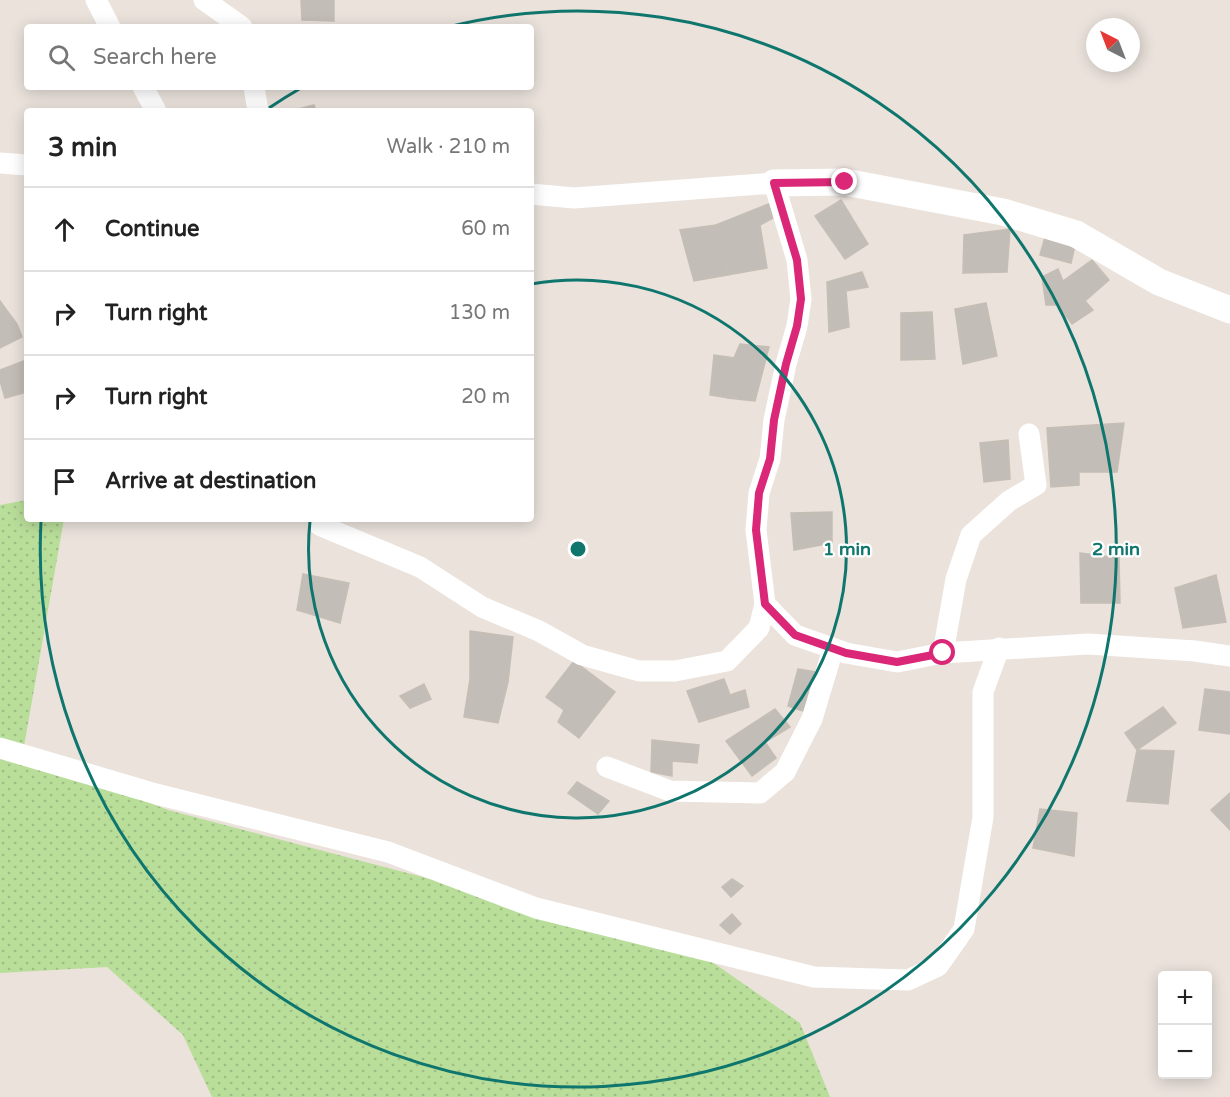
<!DOCTYPE html>
<html lang="en">
<head>
<meta charset="utf-8">
<style>
	body { margin:0; font-family:"Varela Round",sans-serif; background:#f6f6f6; color:#222 }
	.controls { position:absolute; right:18px; bottom:18px; display:grid; overflow:hidden; border-radius:6px; box-shadow:0 3px 15px #0003 }
	.controls button { width:54px; height:54px; display:grid; place-items:center; padding:0; border:0; border-bottom:2px solid #e0e0e0; background:#fff; color:#222; font:30px sans-serif }
	.compass { position:absolute; left:1086px; top:18px; width:54px; height:54px; border-radius:50%; background:#fff; box-shadow:0 3px 15px #0003; rotate:318deg }
	.stop { position:absolute; width:18px; height:18px; margin:-14px; border:4px solid #db2777; border-radius:50%; background:#fff }
	.stop.end { background:#db2777; border-color:#fff; box-shadow:0 2px 6px #0008 }
	.list { margin:0; padding:0; list-style:none }
	h2 { display:flex; justify-content:space-between; align-items:center; height:78px; margin:0; padding:0 24px; font-size:26px }
	h2 small { font-size:20px; font-weight:400; color:#767676 }
	.list li { display:grid; grid-template-columns:39px 1fr auto; gap:18px; align-items:center; box-sizing:border-box; height:84px; padding:0 24px; border-top:2px solid #e0e0e0 }
	.list b { display:block; font-size:22px; white-space:nowrap }
	.list em { font-size:20px; font-style:normal; color:#767676 }
	.icon { flex:none; width:33px; height:33px; fill:none; stroke:currentColor; stroke-width:2; stroke-linecap:round; stroke-linejoin:round }
	.map { position:relative; flex:none; width:1230px; height:1097px; overflow:hidden }
	.search { position:absolute; background:#fff; box-shadow:0 3px 15px #0003; left:24px; top:24px; width:510px; height:66px; display:flex; align-items:center; gap:15px; box-sizing:border-box; padding:0 21px; border-radius:6px; color:#767676; font-size:22px }
	.panel { position:absolute; background:#fff; box-shadow:0 3px 15px #0003; left:24px; top:108px; width:510px; height:414px; border-radius:6px }
	.map>svg:first-child { display:block }
	.grass { fill:url(#grass-dots) }
	.building { fill:#c3bdb7; stroke:#c5beb5; stroke-width:1.5 }
	.lines { fill:none; stroke-linecap:round; stroke-linejoin:round }
	.minor { stroke:#fff; stroke-width:21 }
	.tertiary { stroke:#fff; stroke-width:27 }
	.route { stroke:#db2777; stroke-width:8 }
	.ring { fill:none; stroke:#0f766e; stroke-width:3 }
	.centre { fill:#0f766e; stroke:#fff; stroke-width:3 }
	.ring-label { font-size:18px; text-anchor:middle; font-weight:bold; fill:#0f766e; stroke:#fff; stroke-width:4.5; stroke-linejoin:round; paint-order:stroke }
</style>
</head>
<body>
<div class="map">
<svg width="1230" height="1097" viewBox="0 0 1230 1097">
	<defs>
		<pattern id="grass-dots" width="8" height="8" patternUnits="userSpaceOnUse" patternTransform="scale(1.5)"><rect width="8" height="8" fill="#b9de9a"/><path d="M2 2h.1M6 6h.1" fill="none" stroke="#9fbe85" stroke-width="1.8" stroke-linecap="round"/></pattern>
	</defs>
	<rect width="100%" height="100%" fill="#eae2db"/>
	<path class="grass" d="M27,500V519H64L23,752L168,810L692,948L800,1023L830,1097H212L183,1035L107,967L0,973V505Z"/>
	<g class="building">
		<path d="M301,0H334V21L302,20Z"/>
		<path d="M314,105L316,111H291Z"/>
		<path d="M841,200L868,244L845,259L815,216Z"/>
		<path d="M771,203L773,218L760,225L767,268L728,275L716,225Z"/>
		<path d="M716,225L728,275L694,281L680,230Z"/>
		<path d="M1010,229L1007,272L963,273L964,235Z"/>
		<path d="M1047,230L1076,241L1071,263L1040,255Z"/>
		<path d="M1092,260L1109,280L1085,301L1093,310L1072,324L1058,305H1046L1042,277L1058,269L1063,281Z"/>
		<path d="M862,272L868,287L846,291L849,327L829,332L827,282Z"/>
		<path d="M0,301L17,324L22,337L0,348Z"/>
		<path d="M986,303L997,356L963,364L955,309Z"/>
		<path d="M932,312L935,359L901,360V313Z"/>
		<path d="M740,344L769,347L755,401L728,398L734,358Z"/>
		<path d="M714,355L734,358L728,398L710,395Z"/>
		<path d="M26,360L27,392L5,398L0,381V370Z"/>
		<path d="M1124,423L1117,472H1079V485L1051,487L1047,428Z"/>
		<path d="M1008,440L1010,479L984,482L980,443Z"/>
		<path d="M832,512V543L794,550L791,513Z"/>
		<path d="M1080,553L1119,558L1120,603H1081Z"/>
		<path d="M303,574L349,583L340,623L297,610Z"/>
		<path d="M1216,575L1226,622L1183,628L1175,588Z"/>
		<path d="M470,631L513,637L508,682L470,679Z"/>
		<path d="M574,661L615,692L579,738L558,722L564,710L546,697Z"/>
		<path d="M798,669L817,672L806,712L788,706Z"/>
		<path d="M470,679L508,682L498,723L464,717Z"/>
		<path d="M724,679L730,695L745,690L749,707L699,722L687,691Z"/>
		<path d="M424,684L431,699L410,708L400,696Z"/>
		<path d="M1205,689L1230,692V734L1199,730Z"/>
		<path d="M1163,707L1176,723L1137,750L1125,733Z"/>
		<path d="M775,709L790,727L765,742L776,758L752,776L726,741Z"/>
		<path d="M652,740L699,745L697,763L672,761V776L651,772Z"/>
		<path d="M1137,750L1174,751L1168,804L1127,801Z"/>
		<path d="M577,782L609,801L598,814L568,793Z"/>
		<path d="M1230,793V830L1211,810Z"/>
		<path d="M1040,809L1077,813L1074,856L1033,848Z"/>
		<path d="M732,879L743,886L731,897L722,887Z"/>
		<path d="M732,914L741,924L730,934L720,925Z"/>
	</g>
	<g class="lines">
		<g class="minor">
			<path d="M96,0L110,27"/>
			<path d="M204,0L242,27"/>
			<path d="M143,87L156,111"/>
			<path d="M254,87L258,111"/>
			<path d="M0,163L27,165"/>
			<path d="M531,194L574,198L774,183L797,260L801,299L797,326L786,364L774,420L770,459L759,493L756,530L765,604L795,635L846,653L897,662L943,653L1088,644L1195,651L1230,656"/>
			<path d="M319,525L420,567L482,607L539,631L582,655L639,671H675L727,661L759,628L765,604"/>
			<path d="M943,653L956,579L971,535L1009,501L1036,485L1029,434"/>
			<path d="M0,748L156,794L388,852L536,908L814,977L908,980L938,966L964,929L983,817V692L999,648"/>
			<path d="M607,767L670,791L760,793L785,772L812,719L833,649"/>
		</g>
		<path class="tertiary" d="M774,183L845,182L1003,212L1076,234L1159,282L1230,310"/>
	</g>
	<g class="lines">
		<path class="route" d="M845,182L774,183L797,260L801,299L797,326L786,364L774,420L770,459L759,493L756,530L765,604L795,635L846,653L897,662L943,653"/>
	</g>
	<g class="ring">
		<path d="M531 284A269 269 0 1 1 310 521"/>
		<path d="M269 108A538 538 0 0 1 301 88M448 27A538 538 0 1 1 41 521"/>
	</g>
	<circle cx="578" cy="549" r="9" class="centre"/>
	<g class="ring-label">
		<text x="847" y="555">1 min</text>
		<text x="1116" y="555">2 min</text>
	</g>
</svg>
<div class="controls">
<button>+</button>
<button>−</button>
</div>
<svg class="compass" viewBox="-18 -18 36 36"><path d="M0-13l5 13h-10z" fill="#e53935"/><path d="M0 13l5-13h-10z" fill="#767676"/></svg>
<div class="stop" style="left:943px;top:653px"></div>
<div class="stop end" style="left:845px;top:182px"></div>
<div class="search"><svg class="icon" aria-label="search" viewBox="0 0 24 24"><circle cx="10" cy="10" r="6"/><path d="M15 15l6 6"/></svg>Search here</div>
<section class="panel">
<h2>3 min<small>Walk · 210 m</small></h2>
<ul class="list">
<li><svg class="icon" aria-label="ahead" viewBox="0 0 24 24"><path d="M12 20V5M6 11l6-6 6 6"/></svg><div><b>Continue</b></div><em>60 m</em></li>
<li><svg class="icon" aria-label="right" viewBox="0 0 24 24"><path d="M7 20v-9h11M14 6l5 5-5 5"/></svg><div><b>Turn right</b></div><em>130 m</em></li>
<li><svg class="icon" aria-label="right" viewBox="0 0 24 24"><path d="M7 20v-9h11M14 6l5 5-5 5"/></svg><div><b>Turn right</b></div><em>20 m</em></li>
<li><svg class="icon" aria-label="arrive" viewBox="0 0 24 24"><path d="M6 21V4h12l-3 4 3 4H6"/></svg><div><b>Arrive at destination</b></div></li>
</ul>
</section>
</div>
</body>
</html>
